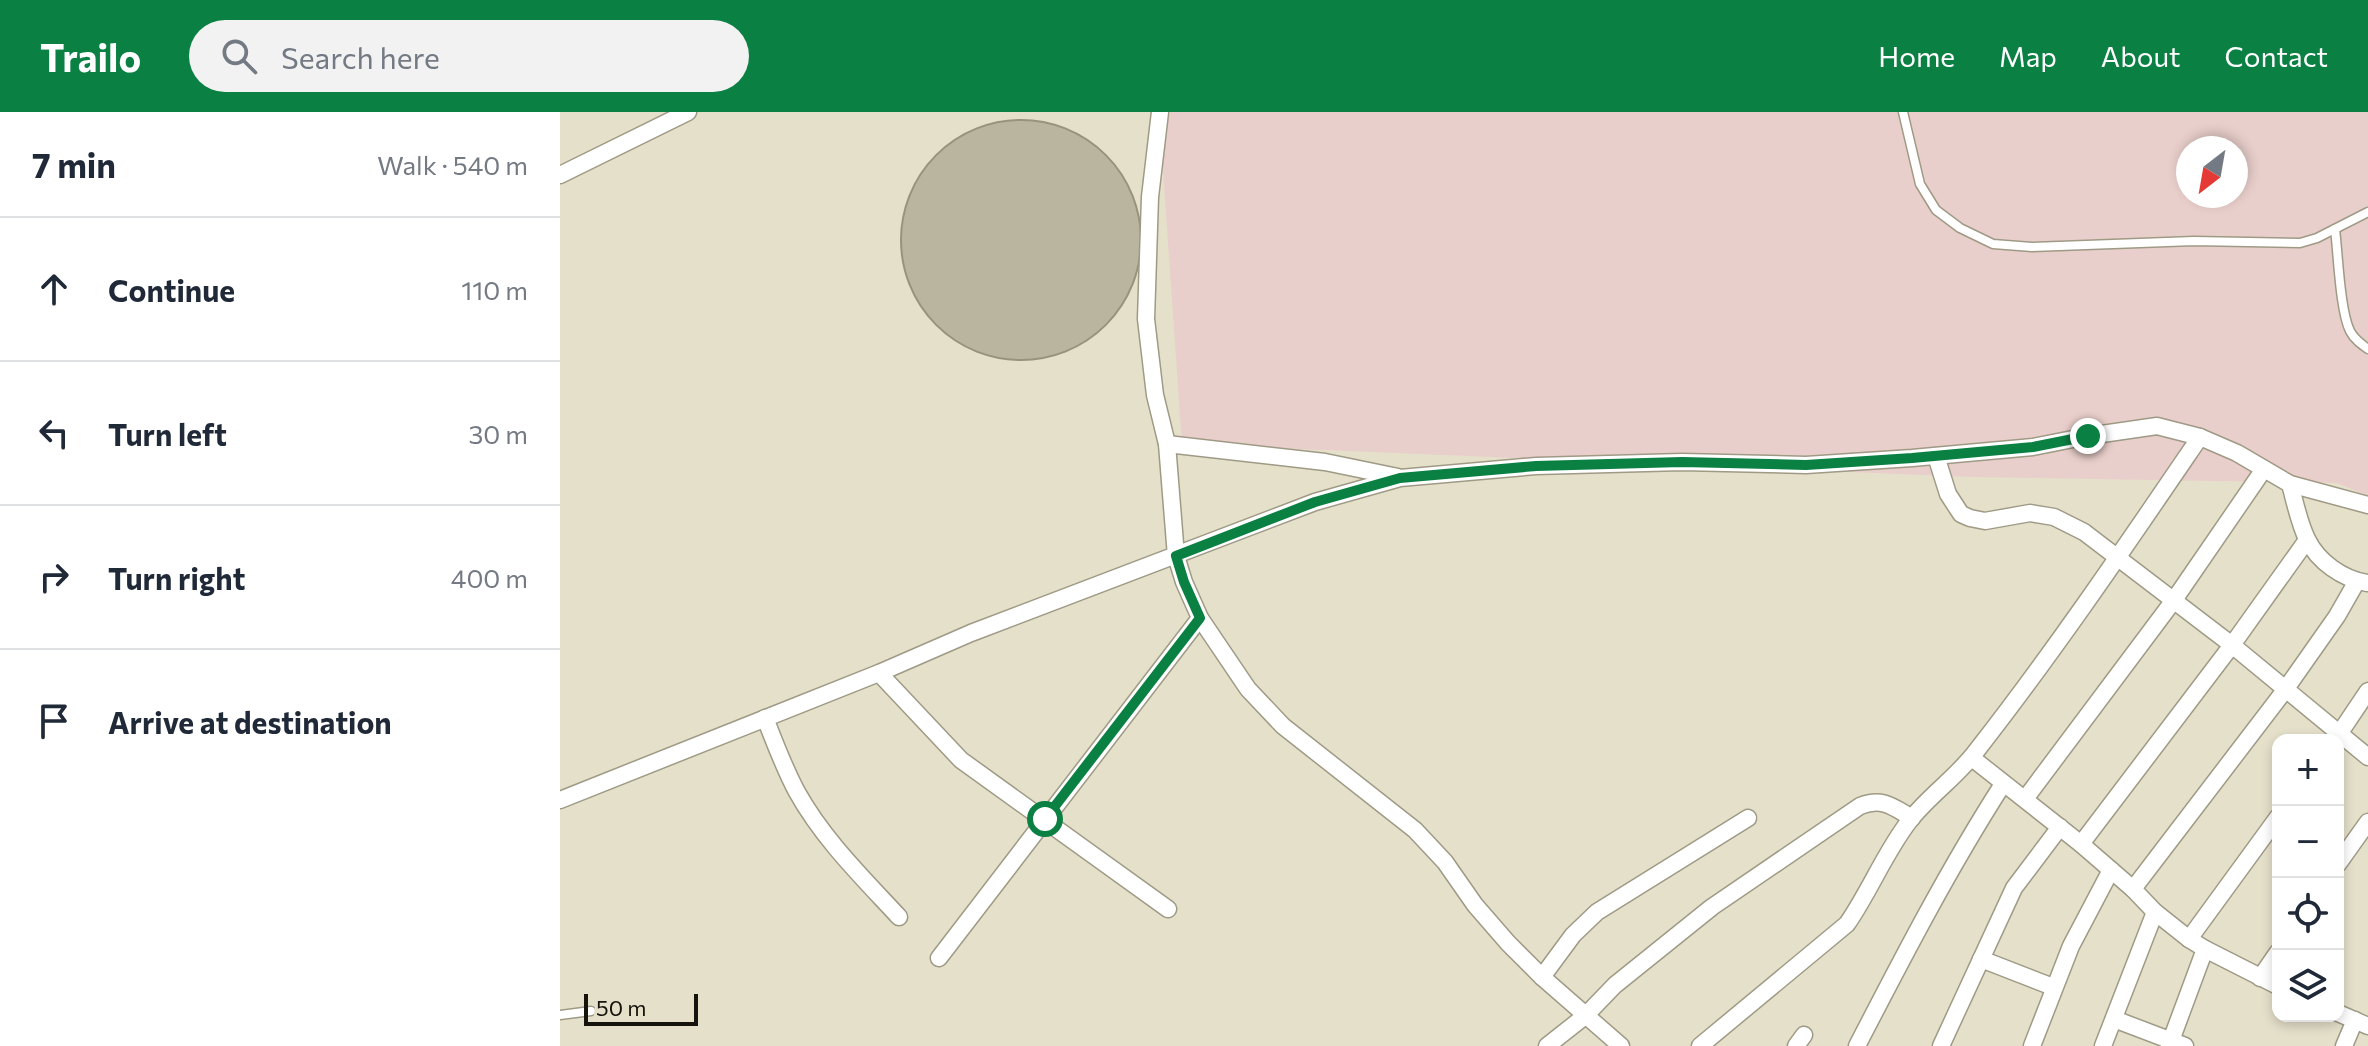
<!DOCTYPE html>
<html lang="en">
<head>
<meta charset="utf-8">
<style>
	body { margin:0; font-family:Commissioner,sans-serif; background:#f2f2f3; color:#1f2937 }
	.controls { position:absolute; right:24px; bottom:24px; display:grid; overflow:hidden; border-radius:16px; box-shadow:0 4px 12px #0003 }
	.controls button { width:72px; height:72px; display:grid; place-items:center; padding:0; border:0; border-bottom:2px solid #e0e1e3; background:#fff; color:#1f2937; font:40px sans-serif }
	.compass { position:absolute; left:1616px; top:24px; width:72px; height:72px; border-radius:50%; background:#fff; box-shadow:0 4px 12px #0003; rotate:211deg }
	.scale { position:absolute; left:24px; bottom:20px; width:114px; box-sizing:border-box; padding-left:8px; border:4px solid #15130b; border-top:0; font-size:22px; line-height:28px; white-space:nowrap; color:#15130b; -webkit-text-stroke:6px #e5e0ca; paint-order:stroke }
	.stop { position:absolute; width:24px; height:24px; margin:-18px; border:6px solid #0b8043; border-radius:50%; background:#fff }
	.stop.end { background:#0b8043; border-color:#fff; box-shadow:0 2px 8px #0008 }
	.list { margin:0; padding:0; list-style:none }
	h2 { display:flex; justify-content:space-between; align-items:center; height:104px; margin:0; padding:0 32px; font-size:34px }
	h2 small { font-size:26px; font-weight:400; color:#747a83 }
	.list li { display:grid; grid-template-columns:52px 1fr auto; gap:24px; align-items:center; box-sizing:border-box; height:144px; padding:0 32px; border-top:2px solid #e0e1e3 }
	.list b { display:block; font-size:30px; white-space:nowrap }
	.list em { font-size:26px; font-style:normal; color:#747a83 }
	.icon { flex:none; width:44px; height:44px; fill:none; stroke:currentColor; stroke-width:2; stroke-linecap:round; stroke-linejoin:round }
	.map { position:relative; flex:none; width:1808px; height:934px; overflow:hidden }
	header { display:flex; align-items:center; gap:48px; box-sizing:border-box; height:112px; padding:0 40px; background:#0b8043; color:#fff }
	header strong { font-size:38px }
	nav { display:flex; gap:44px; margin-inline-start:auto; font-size:28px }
	.search { width:560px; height:72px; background:#f2f2f3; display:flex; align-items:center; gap:20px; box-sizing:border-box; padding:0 28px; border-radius:44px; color:#747a83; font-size:30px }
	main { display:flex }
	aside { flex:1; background:#fff }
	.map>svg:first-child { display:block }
	.industrial { fill:#e9cfcb; fill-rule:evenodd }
	.building { fill:#b9b59f; stroke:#97937e; stroke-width:2 }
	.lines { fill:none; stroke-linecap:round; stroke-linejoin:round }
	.service-casing { stroke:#9f9a85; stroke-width:11 }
	.minor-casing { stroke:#9f9a85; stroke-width:19 }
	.service { stroke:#fff; stroke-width:8 }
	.minor { stroke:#fff; stroke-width:16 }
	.route { stroke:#0b8043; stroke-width:10 }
</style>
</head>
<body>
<header>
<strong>Trailo</strong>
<div class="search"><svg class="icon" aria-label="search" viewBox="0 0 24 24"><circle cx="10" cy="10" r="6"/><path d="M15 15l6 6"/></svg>Search here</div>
<nav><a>Home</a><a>Map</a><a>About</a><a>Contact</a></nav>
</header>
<main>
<aside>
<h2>7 min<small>Walk · 540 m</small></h2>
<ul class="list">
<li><svg class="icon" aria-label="ahead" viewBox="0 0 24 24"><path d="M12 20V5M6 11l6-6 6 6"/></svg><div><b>Continue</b></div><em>110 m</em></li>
<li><svg class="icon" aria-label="left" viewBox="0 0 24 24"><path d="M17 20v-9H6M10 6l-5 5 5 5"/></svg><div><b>Turn left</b></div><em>30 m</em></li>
<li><svg class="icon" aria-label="right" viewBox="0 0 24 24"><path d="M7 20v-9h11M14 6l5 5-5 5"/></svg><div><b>Turn right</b></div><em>400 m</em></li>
<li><svg class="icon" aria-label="arrive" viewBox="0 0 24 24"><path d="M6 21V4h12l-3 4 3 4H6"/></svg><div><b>Arrive at destination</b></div></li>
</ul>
</aside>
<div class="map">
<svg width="1808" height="934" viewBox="0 0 1808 934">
	<rect width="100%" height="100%" fill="#e5e0ca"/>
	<path class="industrial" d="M611,0H1808V384L1777,371L1409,365L622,332L600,16ZM1628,36H1676V84H1628Z"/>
	<circle class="building" cx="461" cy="128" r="120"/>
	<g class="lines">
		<defs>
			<g id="service">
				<path d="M1343,0L1360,72L1376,98L1400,116L1433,132L1472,135L1634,129L1740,131L1757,126L1808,100"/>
				<path d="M1775,117C1778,141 1780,199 1790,219C1794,227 1801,232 1808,237"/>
				<path d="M0,903L31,899"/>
			</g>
			<g id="minor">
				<path d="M600,0L590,85L586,207L595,283L607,332L616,444L624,470L640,506L688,577L723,614L855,718L885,750L915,793L948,831L982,865L1061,934"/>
				<path d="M0,63L128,0"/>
				<path d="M607,332L765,350L838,365"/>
				<path d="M1376,344L1388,382L1401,402L1410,406L1425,409L1470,401L1494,405L1524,420L1672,533L1808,645"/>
				<path d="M1730,372C1735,390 1739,411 1747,427C1758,450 1783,467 1807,471"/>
				<path d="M319,561L401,648L608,797"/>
				<path d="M205,606C215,631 224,656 237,680C263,727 303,766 339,805"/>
				<path d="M1775,628L1808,579"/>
				<path d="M1412,646L1521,732L1573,777L1595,800L1629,827L1645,837L1718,874"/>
				<path d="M1465,687L1614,488L1704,357"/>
				<path d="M0,688L319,561L411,521L755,390L840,366L976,354L1122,350L1246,353L1352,346L1473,335L1528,324L1597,314L1640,325L1677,341L1730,372L1808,393"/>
				<path d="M1521,732L1672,533L1747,428"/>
				<path d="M1778,752L1808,710"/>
				<path d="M1573,777L1725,578L1777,504L1797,469"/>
				<path d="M1629,827L1718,705"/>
				<path d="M379,846L640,506"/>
				<path d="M1421,847L1493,875"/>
				<path d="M982,865L1013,823L1037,800L1188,706"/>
				<path d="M1700,866L1718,840"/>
				<path d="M1778,901L1808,914"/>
				<path d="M1554,907L1625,934"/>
				<path d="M987,934L1025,904L1055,873L1152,795L1300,694C1323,685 1333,695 1352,706"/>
				<path d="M1140,934L1287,812C1310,779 1325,740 1350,708C1369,684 1395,666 1414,642C1494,540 1567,432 1640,325"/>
				<path d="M1236,934L1244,923"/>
				<path d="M1297,934C1343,845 1389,756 1443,672"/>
				<path d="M1381,934L1454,776L1500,715"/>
				<path d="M1472,934L1511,834L1551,758"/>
				<path d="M1543,934L1595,800"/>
				<path d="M1609,934L1645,837"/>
				<path d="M1784,934L1795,908"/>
			</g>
		</defs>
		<use href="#service" class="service-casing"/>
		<use href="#minor" class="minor-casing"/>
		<use href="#service" class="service"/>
		<use href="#minor" class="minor"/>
	</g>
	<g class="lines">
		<path class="route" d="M485,707L640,506L624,470L616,444L755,390L840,366L976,354L1122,350L1246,353L1352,346L1473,335L1528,324"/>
	</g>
</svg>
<div class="controls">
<button>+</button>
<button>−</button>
<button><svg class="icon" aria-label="locate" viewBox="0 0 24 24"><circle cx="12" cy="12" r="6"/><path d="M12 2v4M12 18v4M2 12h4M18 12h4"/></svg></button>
<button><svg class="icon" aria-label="layers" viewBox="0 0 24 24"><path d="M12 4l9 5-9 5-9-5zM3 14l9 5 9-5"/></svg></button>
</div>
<svg class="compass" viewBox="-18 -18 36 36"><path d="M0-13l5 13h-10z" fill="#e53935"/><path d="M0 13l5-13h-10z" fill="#747a83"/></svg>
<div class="scale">50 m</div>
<div class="stop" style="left:485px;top:707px"></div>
<div class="stop end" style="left:1528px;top:324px"></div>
</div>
</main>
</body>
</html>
